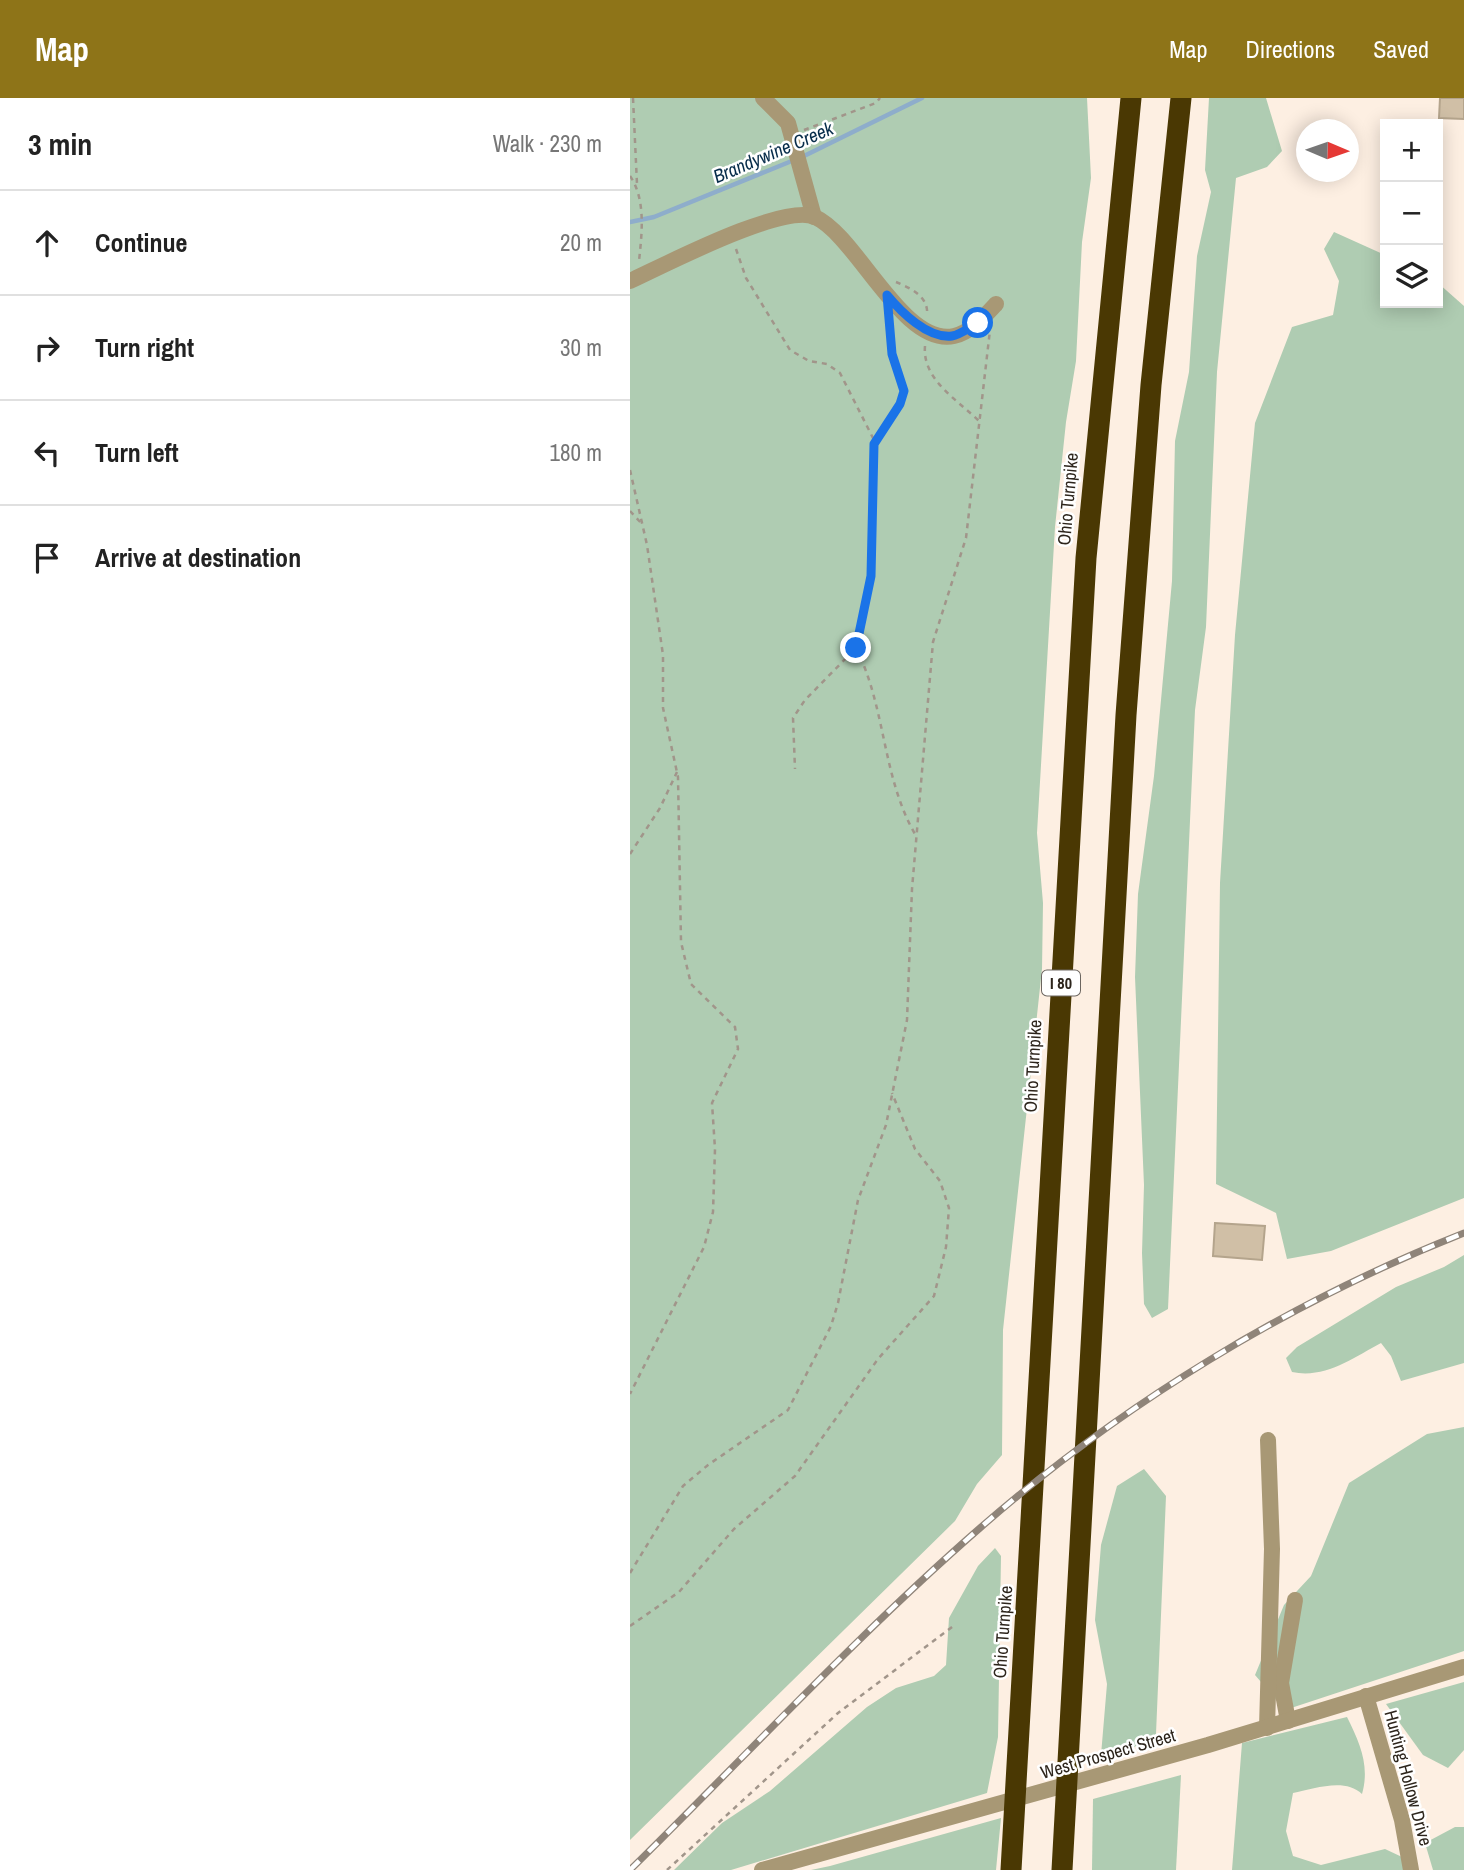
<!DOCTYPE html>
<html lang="en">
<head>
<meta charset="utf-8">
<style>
	body { margin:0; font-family:"Archivo Narrow",sans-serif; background:#f6f6f6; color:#222 }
	.controls { position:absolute; right:21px; top:21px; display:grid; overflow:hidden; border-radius:0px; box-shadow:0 4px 18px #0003 }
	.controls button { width:63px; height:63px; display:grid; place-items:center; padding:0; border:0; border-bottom:2px solid #e0e0e0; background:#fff; color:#222; font:35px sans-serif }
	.compass { position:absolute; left:666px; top:21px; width:63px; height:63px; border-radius:50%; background:#fff; box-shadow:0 4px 18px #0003; rotate:92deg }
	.stop { position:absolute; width:21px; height:21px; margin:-16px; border:5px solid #1a73e8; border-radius:50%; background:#fff }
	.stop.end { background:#1a73e8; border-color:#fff; box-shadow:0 2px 7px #0008 }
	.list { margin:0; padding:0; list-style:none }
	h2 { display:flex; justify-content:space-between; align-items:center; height:91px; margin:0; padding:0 28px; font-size:30px }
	h2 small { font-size:23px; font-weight:400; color:#767676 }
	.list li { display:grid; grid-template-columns:46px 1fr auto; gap:21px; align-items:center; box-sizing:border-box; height:105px; padding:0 28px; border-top:2px solid #e0e0e0 }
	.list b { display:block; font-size:26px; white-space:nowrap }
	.list em { font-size:23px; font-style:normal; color:#767676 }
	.icon { flex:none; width:38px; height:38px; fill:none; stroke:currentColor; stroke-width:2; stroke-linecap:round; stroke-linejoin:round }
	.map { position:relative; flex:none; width:834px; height:1772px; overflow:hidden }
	header { display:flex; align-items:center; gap:42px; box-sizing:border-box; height:98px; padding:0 35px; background:#8e7418; color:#fff }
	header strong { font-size:33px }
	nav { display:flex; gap:38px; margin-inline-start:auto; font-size:24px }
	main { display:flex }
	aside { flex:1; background:#fff }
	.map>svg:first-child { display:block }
	.green { fill:#afccb2 }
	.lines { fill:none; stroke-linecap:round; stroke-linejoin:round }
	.stream { stroke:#8eadcb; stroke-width:4.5 }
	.building { fill:#d0bfa6; stroke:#b4a48c; stroke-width:2 }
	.path { stroke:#a1958a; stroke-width:2.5; stroke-dasharray:5 5; stroke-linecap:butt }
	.minor { stroke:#a89875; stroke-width:16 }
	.highway { stroke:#4a3803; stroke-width:21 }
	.rail-casing { stroke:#8f8479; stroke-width:7 }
	.rail { stroke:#fff; stroke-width:4.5; stroke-dasharray:13; stroke-linecap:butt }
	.route { stroke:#1a73e8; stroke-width:9 }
	.labels { text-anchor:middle; stroke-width:5; stroke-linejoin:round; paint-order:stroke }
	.shield { fill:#fff; stroke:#6c6660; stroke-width:2 }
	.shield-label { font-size:16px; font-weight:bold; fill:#2d251c }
	.street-label { font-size:18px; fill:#2d251c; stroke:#fff }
	.water-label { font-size:19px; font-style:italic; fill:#072c4a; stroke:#fff }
</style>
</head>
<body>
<header>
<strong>Map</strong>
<nav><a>Map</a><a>Directions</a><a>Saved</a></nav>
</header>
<main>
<aside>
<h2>3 min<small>Walk · 230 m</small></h2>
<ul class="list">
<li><svg class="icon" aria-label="ahead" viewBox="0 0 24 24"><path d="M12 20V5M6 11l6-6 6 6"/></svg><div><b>Continue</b></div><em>20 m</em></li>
<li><svg class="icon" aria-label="right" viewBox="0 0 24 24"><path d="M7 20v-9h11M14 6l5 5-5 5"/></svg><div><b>Turn right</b></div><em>30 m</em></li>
<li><svg class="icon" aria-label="left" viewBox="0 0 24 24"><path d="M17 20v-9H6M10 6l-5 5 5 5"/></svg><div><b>Turn left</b></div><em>180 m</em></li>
<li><svg class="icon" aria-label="arrive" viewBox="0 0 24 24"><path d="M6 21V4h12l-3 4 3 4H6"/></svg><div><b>Arrive at destination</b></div></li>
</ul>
</aside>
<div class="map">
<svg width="834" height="1772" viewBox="0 0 834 1772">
	<rect width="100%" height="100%" fill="#fdefe2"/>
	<g class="green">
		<path d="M0,0H457L461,80L452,144L446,263L436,324L425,429L407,735L413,805L412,871L373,1232L372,1357L347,1386L325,1423L0,1742Z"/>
		<path d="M579,0H636L652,53L637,69L606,80L587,274L576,529L565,612L538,1211L522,1220L514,1206L512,1155L514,1087L505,879L508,796L524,678L542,483L545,343L559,274L567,158L581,94L575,72Z"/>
		<path d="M704,134L755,157V205H808V185L834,208V1100L701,1153L657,1161L646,1115L586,1086L590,785L605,537L625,325L662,229L703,217L709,183L694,151Z"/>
		<path d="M834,1157V1265L771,1283L761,1258L751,1245C723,1260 695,1281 662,1274L656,1260L667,1249L766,1189L814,1169Z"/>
		<path d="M834,1329V1553L655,1612L625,1577L654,1507L681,1478L719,1385L797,1336Z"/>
		<path d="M514,1371L536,1398L526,1636L491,1657H471L477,1586L465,1522L471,1447L487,1388Z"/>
		<path d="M365,1450L371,1458L368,1639L357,1695L101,1772H44L92,1725L140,1693L237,1609L266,1590L304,1578L316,1567L319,1520L348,1468Z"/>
		<path d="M834,1584V1652L818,1670L793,1657L756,1606Z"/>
		<path d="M717,1619C730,1645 740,1668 732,1696C715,1679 683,1691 663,1695L656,1733L663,1758L691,1767L755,1751L772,1759L775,1772H602L612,1645Z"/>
		<path d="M551,1677L546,1772H462L463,1701Z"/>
		<path d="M371,1720L366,1772H181L200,1768Z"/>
		<path d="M825,1729H834V1772H803L795,1745Z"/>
	</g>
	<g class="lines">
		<path class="stream" d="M0,124L24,119L174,58L292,0"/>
	</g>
	<g class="building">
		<path d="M810,0H834V21L809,20Z"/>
		<path d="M585,1125L635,1128L632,1162L583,1158Z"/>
	</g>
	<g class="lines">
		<g class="path">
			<path d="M3,0L7,86"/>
			<path d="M174,32L246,5L250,0"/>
			<path d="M0,78C16,101 12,135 9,163"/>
			<path d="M106,151L116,180L160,252L179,263L197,266L210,275L244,342L241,478L226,550L175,602L163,620L165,671"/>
			<path d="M266,184C280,190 299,198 297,217"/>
			<path d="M295,248C292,282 328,302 350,324"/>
			<path d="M245,344L270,306L274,293L262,256L259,221"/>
			<path d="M0,372L17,447L33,557V610L48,679L51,844L61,886L105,929L108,951L82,1005L85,1051L83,1114L74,1149L0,1296"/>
			<path d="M0,413L12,426"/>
			<path d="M226,550C256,609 252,679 285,736"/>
			<path d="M0,756L30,710L47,674"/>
			<path d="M0,1475L53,1388L78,1367L158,1312L201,1228L208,1205L228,1102L256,1027L277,922L282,791L303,544L336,440L360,232"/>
			<path d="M0,1528L49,1494L104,1431L165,1378L248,1261L304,1198L316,1149L319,1110L310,1083L285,1051L262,995"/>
			<path d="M37,1772L208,1615L326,1526"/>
		</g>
		<g class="minor">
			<path d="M133,0L158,25L184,119"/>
			<path d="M0,183C35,167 153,105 185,119C227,138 273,249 324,238C341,234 355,218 366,206"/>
			<path d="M736,1598L772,1722L781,1772"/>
			<path d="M658,1623L651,1585L665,1502"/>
			<path d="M637,1630L642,1451L638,1342"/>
			<path d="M132,1772L578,1647L834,1569"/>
		</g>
		<g class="highway">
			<path d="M381,1772L456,460L501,0"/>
			<path d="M432,1772L496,617L521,287L551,0"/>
		</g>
		<defs>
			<path id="rail" d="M0,1772C116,1658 227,1537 350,1430C492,1306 659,1204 834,1135"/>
		</defs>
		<use href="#rail" class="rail-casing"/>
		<use href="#rail" class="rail"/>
	</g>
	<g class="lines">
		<path class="route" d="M226,550L241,478L244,346L270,306L274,293L262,256L257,197C271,214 298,241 322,238C330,237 340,229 348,225"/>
	</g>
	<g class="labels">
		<rect class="shield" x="412" y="872.5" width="38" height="25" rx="5"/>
		<g class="shield-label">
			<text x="431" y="891">I 80</text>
		</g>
		<g class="street-label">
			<text transform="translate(438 401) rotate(-85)" y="6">Ohio Turnpike</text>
			<text transform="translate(403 968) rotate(-87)" y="6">Ohio Turnpike</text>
			<text transform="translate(373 1534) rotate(-86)" y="6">Ohio Turnpike</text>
			<text transform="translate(478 1656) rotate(-16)" y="6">West Prospect Street</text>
			<text transform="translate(778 1680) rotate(75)" y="6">Hunting Hollow Drive</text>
		</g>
		<g class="water-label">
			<text transform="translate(143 54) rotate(-23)" y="7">Brandywine Creek</text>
		</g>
	</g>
</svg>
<div class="controls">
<button>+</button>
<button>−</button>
<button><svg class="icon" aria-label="layers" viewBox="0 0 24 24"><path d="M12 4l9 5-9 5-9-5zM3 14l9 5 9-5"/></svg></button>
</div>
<svg class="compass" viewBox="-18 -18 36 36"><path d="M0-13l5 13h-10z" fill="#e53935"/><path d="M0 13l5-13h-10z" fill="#767676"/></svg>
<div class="stop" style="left:348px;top:225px"></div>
<div class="stop end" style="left:226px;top:550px"></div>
</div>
</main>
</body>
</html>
